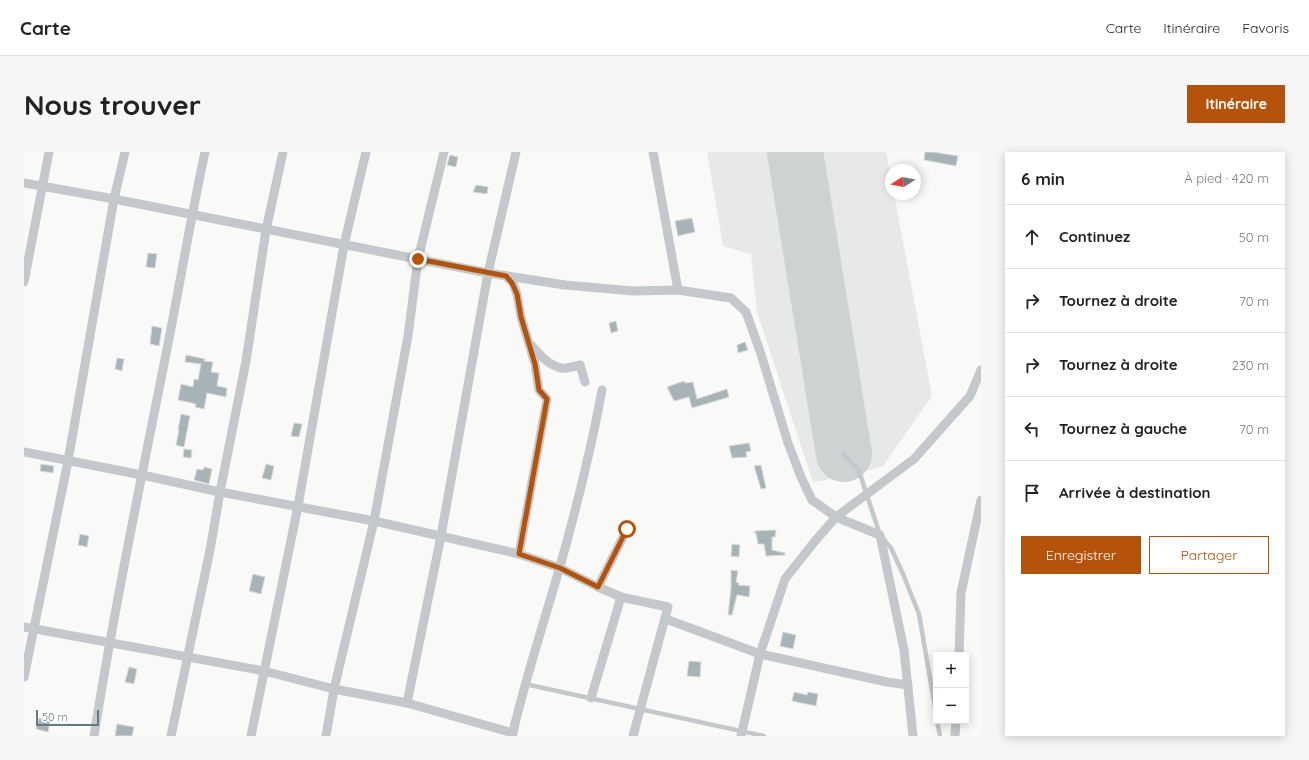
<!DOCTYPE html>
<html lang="fr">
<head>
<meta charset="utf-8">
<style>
	body { margin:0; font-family:Quicksand,sans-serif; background:#f6f6f6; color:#222 }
	.controls { position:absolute; right:12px; bottom:12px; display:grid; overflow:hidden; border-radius:0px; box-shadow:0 2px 10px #0003 }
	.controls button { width:36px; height:36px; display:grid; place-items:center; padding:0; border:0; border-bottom:1px solid #e0e0e0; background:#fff; color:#222; font:20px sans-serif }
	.compass { position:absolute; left:861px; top:12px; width:36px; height:36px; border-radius:50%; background:#fff; box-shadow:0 2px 10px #0003; rotate:259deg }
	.scale { position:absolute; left:12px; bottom:10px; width:63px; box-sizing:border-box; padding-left:4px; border:2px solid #637a83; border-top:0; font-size:11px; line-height:14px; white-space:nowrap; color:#637a83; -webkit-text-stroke:3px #fff; paint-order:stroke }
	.stop { position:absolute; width:12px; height:12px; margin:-9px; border:3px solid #b45309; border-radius:50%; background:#fff }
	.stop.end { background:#b45309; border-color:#fff; box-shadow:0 1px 4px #0008 }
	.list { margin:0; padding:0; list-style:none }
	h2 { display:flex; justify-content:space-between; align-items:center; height:52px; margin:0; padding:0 16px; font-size:17px }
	h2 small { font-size:13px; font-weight:400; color:#767676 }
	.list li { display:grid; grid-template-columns:26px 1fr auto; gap:12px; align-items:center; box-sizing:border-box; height:64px; padding:0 16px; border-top:1px solid #e0e0e0 }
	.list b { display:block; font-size:15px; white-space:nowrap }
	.list em { font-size:13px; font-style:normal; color:#767676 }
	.actions { display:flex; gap:8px; padding:12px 16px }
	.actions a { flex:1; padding:9px 0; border:1px solid #b45309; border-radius:0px; text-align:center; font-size:14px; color:#b45309 }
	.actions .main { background:#b45309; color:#fff }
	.icon { flex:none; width:22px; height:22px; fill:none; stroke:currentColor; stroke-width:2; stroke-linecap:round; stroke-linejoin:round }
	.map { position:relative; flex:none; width:957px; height:584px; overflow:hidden; border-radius:0px }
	header { display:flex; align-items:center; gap:24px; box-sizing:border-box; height:56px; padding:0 20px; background:#fff; border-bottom:1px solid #e0e0e0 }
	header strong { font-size:19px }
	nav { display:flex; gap:22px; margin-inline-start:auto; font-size:14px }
	.intro { display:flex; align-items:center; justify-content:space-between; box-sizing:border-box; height:96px; padding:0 24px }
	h1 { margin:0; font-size:28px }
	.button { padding:10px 18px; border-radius:0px; background:#b45309; color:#fff; font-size:14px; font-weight:700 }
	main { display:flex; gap:24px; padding:0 24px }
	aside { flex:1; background:#fff; border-radius:0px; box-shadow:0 2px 10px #0003 }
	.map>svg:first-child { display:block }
	.built { fill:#e7e9e8 }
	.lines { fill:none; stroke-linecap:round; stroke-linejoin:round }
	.runway { stroke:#cdd2d3; stroke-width:56 }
	.building { fill:#a6b3b7; stroke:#dbdbd9 }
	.service { stroke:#c2c8cb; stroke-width:4.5 }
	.minor { stroke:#c2c8cb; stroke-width:9 }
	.route { stroke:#b45309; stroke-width:5 }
</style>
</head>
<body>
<header>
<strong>Carte</strong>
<nav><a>Carte</a><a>Itinéraire</a><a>Favoris</a></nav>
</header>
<div class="intro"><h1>Nous trouver</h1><a class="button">Itinéraire</a></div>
<main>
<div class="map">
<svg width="957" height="584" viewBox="0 0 957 584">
	<rect width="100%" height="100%" fill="#f9f9f7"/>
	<path class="built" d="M683,0H862L867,24V42H870L908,244L859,314L815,326L789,330L733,160L727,102L699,94Z"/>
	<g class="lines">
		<path class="runway" d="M771,0L820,302"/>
	</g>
	<g class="building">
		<path d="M901,0H909L934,4L932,14L900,8Z"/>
		<path d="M426,3L434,5L432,15L423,13Z"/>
		<path d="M452,33L464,35L463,42L449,40Z"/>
		<path d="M668,66L671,80L654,84L651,69Z"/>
		<path d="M124,101L133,102L131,116L122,115Z"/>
		<path d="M592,169L594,179L587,181L585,171Z"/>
		<path d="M128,174L138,176L135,194L126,192Z"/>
		<path d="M721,190L724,198L714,201L713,193Z"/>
		<path d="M162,203L181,207L180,209L189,210L187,220L195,221L193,234L203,236L202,245L183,241L180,257L171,255L172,252L154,248L157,232L169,235L170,227L174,228L177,212L161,210Z"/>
		<path d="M93,206L100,207L98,219L91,217Z"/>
		<path d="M660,229L661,231L669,230L673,247L703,237L705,245L668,256L665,245L650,249L643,235Z"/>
		<path d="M157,262L166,264L160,295L152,293L155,278H154Z"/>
		<path d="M270,271L278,272L275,285L267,284Z"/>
		<path d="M725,291L727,299L722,300L723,305L708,306L705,294Z"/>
		<path d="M160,297L168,298L167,306L159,305Z"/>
		<path d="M17,312L30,314L29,321L16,319Z"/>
		<path d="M242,312L250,314L247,328L238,326Z"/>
		<path d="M737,313L742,336L737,337L730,314Z"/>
		<path d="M180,315L188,317L185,332L170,328L173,317L179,318Z"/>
		<path d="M752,378L751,385H748V398L761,401V403L742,404L740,392H734L732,381H730L731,379Z"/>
		<path d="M56,382L65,384L63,395L54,393Z"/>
		<path d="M708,392L716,393L715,405L707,404Z"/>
		<path d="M707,418L714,419L712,430L715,431L714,433L726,434L725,445L713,443L708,463H704L707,436Z"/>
		<path d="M229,422L241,425L237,442L225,439Z"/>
		<path d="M759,480L772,483L769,497L756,494Z"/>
		<path d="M665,509L677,510L676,525L663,524Z"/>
		<path d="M105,515L113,517L110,532L101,530Z"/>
		<path d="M770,540L783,543L784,540L794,542L792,554L768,549Z"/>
		<path d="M15,566L26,569L24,580L12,577Z"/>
		<path d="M93,572L110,575L108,584H91Z"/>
	</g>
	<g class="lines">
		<g class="service">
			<path d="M820,302L835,319L856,383L867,396L879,422L895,462L912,561"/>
			<path d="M501,532L740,584"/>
			<path d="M913,569L916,584"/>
		</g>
		<g class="minor">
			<path d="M629,0L654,138"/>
			<path d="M0,31L90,47L464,121L541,133L609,139L654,138L707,146L722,160L737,202L764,291L777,325L788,348L812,365L856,383L880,498L889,584"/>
			<path d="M482,124L489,131L493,142L497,165L511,212L515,238L523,247L495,402"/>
			<path d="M0,130L25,0"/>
			<path d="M507,193C515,202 524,213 537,216C543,217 551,214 556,213L561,230"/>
			<path d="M0,300L118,323L196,340L350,369L495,402L536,416L574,435L597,445L644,455L609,584"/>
			<path d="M574,435L603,377"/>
			<path d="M642,467L736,502L863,530L884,533"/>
			<path d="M0,475L240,519L310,537L383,551L489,581"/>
			<path d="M935,503L937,441L957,348"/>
			<path d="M0,525L44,309L90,47L101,0"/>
			<path d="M567,546L597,445"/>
			<path d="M383,551L417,384L464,121L492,0"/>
			<path d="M70,584C90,458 116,333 141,207C155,138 166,69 181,0"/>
			<path d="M147,584L186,398L196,340L222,209L242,78L259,0"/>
			<path d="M227,584L274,354L320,93L342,0"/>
			<path d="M302,584L310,537L350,369L384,184L394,107L420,0"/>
			<path d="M488,584C501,528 519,473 535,418C552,358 567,298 578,238"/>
			<path d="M717,584L736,502L761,427L791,389L812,365L890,307L946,244L957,218"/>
			<path d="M931,584L932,569"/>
		</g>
	</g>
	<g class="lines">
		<path class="route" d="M394,107L482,124L488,131L493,142L497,165L511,212L515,238L523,247L495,402L536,416L574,435L603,377"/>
	</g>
</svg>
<div class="controls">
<button>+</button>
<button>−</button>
</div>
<svg class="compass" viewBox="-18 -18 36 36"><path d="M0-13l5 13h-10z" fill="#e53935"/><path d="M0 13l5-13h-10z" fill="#767676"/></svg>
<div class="scale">50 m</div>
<div class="stop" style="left:603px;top:377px"></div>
<div class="stop end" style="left:394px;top:107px"></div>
</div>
<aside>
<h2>6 min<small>À pied · 420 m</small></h2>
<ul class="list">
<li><svg class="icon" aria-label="ahead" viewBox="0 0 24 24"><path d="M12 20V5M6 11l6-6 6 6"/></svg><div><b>Continuez</b></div><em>50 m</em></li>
<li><svg class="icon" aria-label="right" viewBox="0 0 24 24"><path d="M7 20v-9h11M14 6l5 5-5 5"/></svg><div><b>Tournez à droite</b></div><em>70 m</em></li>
<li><svg class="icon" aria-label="right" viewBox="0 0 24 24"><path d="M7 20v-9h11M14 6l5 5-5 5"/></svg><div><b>Tournez à droite</b></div><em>230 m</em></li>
<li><svg class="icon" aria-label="left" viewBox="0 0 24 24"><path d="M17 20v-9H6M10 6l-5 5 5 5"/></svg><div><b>Tournez à gauche</b></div><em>70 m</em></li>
<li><svg class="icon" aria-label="arrive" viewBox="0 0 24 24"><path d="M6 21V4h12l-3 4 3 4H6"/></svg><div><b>Arrivée à destination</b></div></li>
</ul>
<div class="actions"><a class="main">Enregistrer</a><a>Partager</a></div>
</aside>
</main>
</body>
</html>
